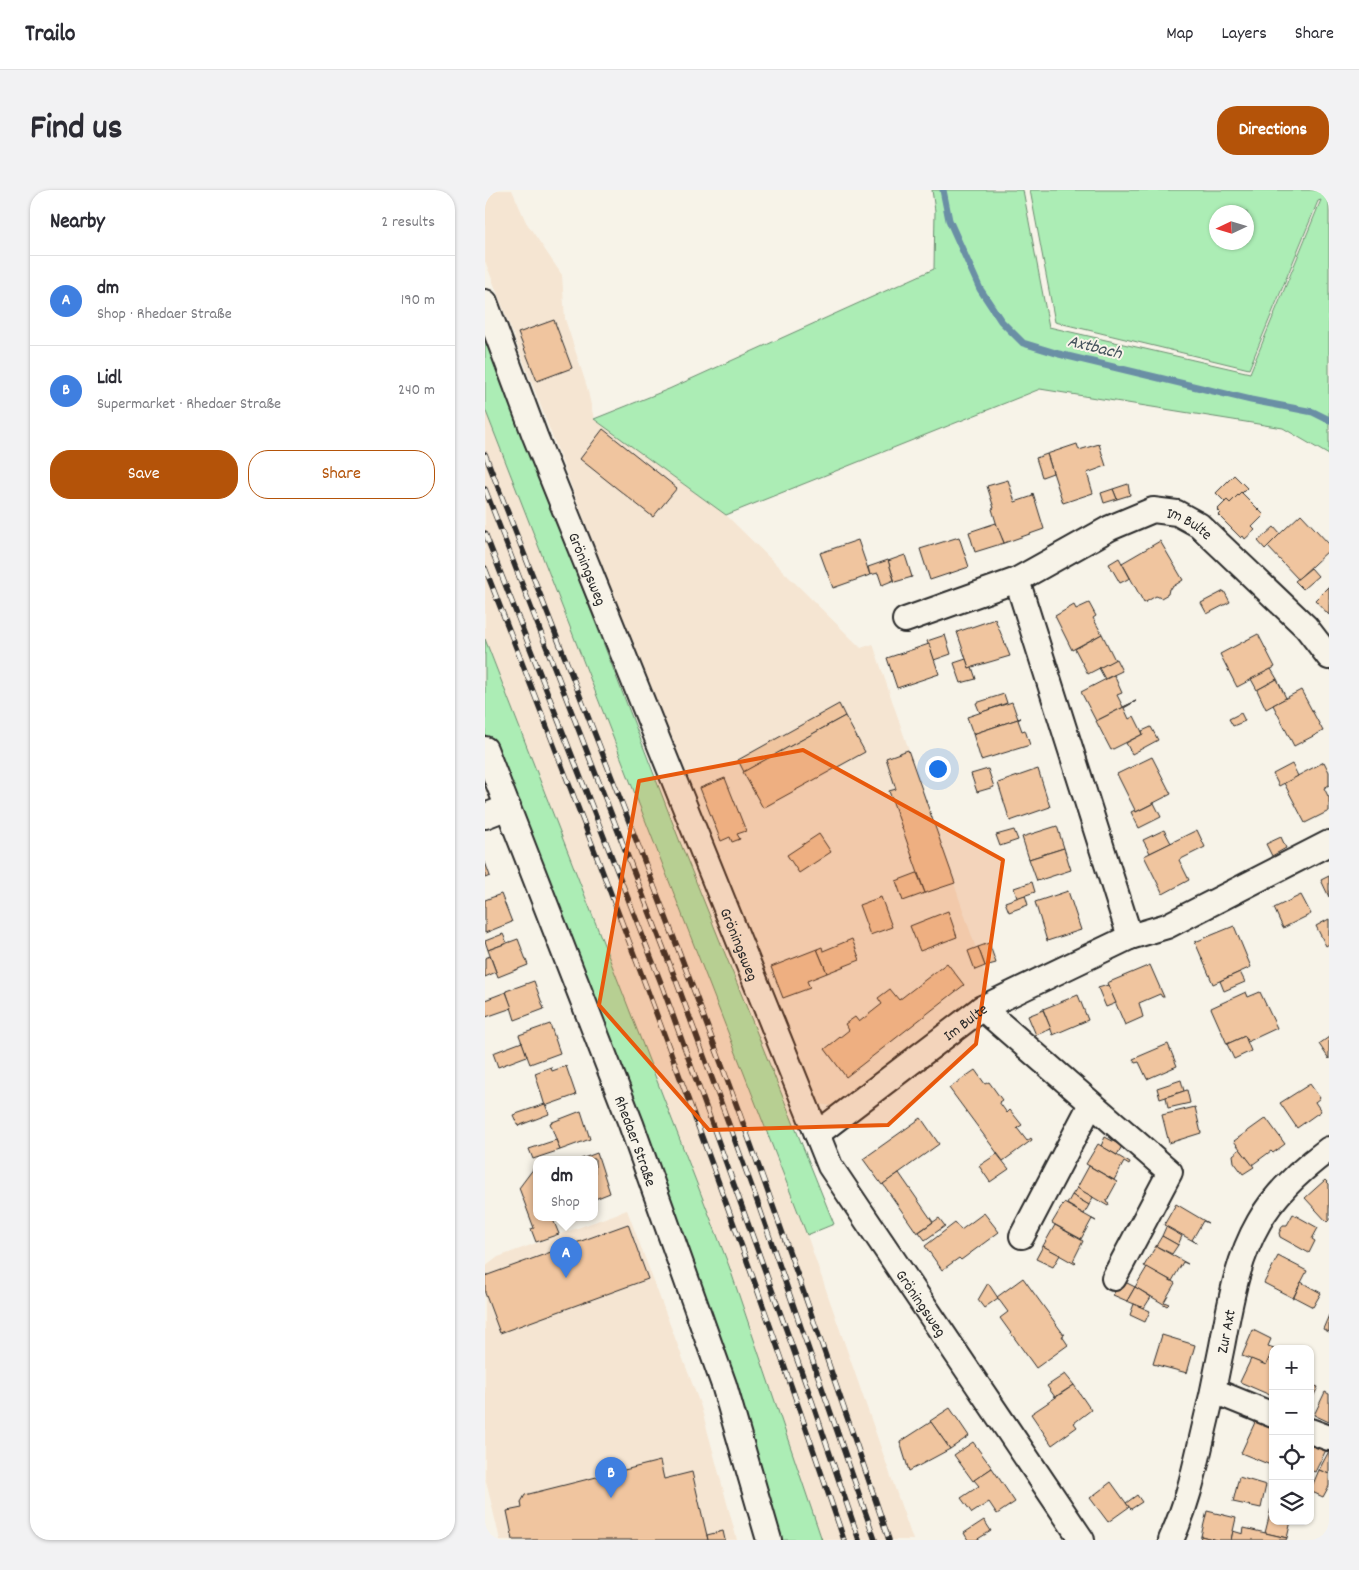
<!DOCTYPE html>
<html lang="en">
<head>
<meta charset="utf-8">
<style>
	body { margin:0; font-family:Dekko,sans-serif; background:#f2f2f3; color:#2b2b33 }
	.controls { position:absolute; right:15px; bottom:15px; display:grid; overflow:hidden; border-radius:10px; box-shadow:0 1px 4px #0004 }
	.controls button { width:45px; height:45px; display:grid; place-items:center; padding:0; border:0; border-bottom:1px solid #e1e1e2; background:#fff; color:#2b2b33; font:25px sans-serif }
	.compass { position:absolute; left:724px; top:15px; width:45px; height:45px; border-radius:50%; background:#fff; box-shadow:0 1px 4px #0004; rotate:266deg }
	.you { position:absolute; left:452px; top:578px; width:18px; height:18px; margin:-12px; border:4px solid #fff; border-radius:50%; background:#1a73e8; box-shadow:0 0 0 8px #1a73e833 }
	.badge { display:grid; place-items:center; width:32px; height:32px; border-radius:50%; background:#b45309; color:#fff; font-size:16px; font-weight:700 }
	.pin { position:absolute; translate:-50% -41px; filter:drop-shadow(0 1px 2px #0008) }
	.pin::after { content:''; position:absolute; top:26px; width:18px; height:15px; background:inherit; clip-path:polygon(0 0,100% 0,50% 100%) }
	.popup { position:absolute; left:48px; top:966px; width:65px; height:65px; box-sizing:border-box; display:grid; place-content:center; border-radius:10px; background:#fff; filter:drop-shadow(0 1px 4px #0005); font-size:16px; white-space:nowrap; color:#7c7c81 }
	.popup b { font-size:19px; color:#2b2b33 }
	.popup::after { content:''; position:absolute; left:50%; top:100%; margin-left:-10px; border:10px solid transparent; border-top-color:#fff }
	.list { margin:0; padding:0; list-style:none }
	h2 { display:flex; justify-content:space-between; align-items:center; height:65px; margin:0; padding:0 20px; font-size:21px }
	h2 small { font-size:16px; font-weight:400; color:#7c7c81 }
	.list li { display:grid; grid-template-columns:32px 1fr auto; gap:15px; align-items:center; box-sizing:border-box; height:90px; padding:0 20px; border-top:1px solid #e1e1e2 }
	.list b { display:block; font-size:19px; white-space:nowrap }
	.list p { margin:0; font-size:16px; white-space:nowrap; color:#7c7c81 }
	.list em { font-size:16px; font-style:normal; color:#7c7c81 }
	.actions { display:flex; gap:10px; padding:15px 20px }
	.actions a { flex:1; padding:11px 0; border:1px solid #b45309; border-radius:20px; text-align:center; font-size:18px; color:#b45309 }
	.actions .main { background:#b45309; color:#fff }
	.icon { flex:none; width:28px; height:28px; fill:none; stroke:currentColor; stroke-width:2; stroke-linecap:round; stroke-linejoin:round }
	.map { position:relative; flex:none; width:844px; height:1350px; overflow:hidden; border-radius:20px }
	header { display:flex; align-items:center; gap:30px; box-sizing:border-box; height:70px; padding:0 25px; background:#fff; border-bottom:1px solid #e1e1e2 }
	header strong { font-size:24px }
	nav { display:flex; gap:28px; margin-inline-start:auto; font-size:18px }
	.intro { display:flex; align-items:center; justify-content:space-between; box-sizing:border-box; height:120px; padding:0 30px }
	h1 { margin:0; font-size:35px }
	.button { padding:12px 22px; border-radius:20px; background:#b45309; color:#fff; font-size:18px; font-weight:700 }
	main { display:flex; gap:30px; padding:0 30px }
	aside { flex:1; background:#fff; border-radius:20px; box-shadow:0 1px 4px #0004 }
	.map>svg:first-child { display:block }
	.built { fill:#f5e5d2 }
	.green { fill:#acedb5; stroke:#6c8c70; fill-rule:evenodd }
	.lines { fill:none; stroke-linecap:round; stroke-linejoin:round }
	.stream { stroke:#6b8fa5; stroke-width:7 }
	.building { fill:#f0c59f; stroke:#2b2b2b }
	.minor-casing { stroke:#2b2b2b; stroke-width:28 }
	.minor { stroke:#f7f3e8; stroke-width:24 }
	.rail-casing { stroke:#2b2b2b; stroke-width:5.5 }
	.rail { stroke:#f7f3e8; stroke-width:4; stroke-dasharray:11; stroke-linecap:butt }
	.marked { fill:#e8590c; fill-opacity:0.2; stroke:#e8590c; stroke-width:4; stroke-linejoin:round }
	.labels { text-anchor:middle; stroke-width:4; stroke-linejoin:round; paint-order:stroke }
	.street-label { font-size:16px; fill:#2b2b2b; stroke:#f7f3e8 }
	.water-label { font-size:18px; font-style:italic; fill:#46555e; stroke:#f7f3e8 }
</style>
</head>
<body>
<header>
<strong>Trailo</strong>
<nav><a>Map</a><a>Layers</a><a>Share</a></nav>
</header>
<div class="intro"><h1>Find us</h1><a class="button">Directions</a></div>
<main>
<aside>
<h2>Nearby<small>2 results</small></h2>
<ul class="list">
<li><span class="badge" style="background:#3f7fe0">A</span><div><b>dm</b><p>Shop · Rhedaer Straße</p></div><em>190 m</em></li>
<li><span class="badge" style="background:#3f7fe0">B</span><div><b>Lidl</b><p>Supermarket · Rhedaer Straße</p></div><em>240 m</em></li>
</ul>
<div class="actions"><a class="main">Save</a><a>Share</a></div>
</aside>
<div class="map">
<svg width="844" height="1350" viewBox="0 0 844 1350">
	<rect width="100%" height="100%" fill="#f7f3e8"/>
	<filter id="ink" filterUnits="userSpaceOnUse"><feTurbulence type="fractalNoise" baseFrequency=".02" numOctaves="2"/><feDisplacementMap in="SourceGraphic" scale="10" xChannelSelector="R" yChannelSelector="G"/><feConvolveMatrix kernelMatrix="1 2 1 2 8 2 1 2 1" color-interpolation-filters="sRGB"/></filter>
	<g filter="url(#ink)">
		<g class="built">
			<path d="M0,0H27L41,32L77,85L80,129L102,197L109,229L241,325L376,458L388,454L504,797L348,916L323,913L0,71Z"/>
			<path d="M0,219L322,1045L428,1350H337L244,1076L0,449Z"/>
			<path d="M142,1020L216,1217L252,1350H15L0,1287V1077L13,1067Z"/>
		</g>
		<g class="green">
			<path d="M447,0H538L564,137L765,183L836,10L833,11L764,179L570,132L545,0H844V265L798,238L555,199L241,325L109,229L184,199L449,79L450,21ZM732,22H762V52H732Z"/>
			<path d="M0,146L195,652L349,1034L322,1045L0,219Z"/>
			<path d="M0,449L244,1076L337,1350H295L210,1090L0,546Z"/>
		</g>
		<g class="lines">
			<path class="stream" d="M458,0L464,30L495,99L516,131L538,153L574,164L766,210L828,222L844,230"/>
		</g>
		<g class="building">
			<path d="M69,130L87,178L52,191L33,143Z"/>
			<path d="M118,239L192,298L168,327L95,269Z"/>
			<path d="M592,254L594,260L614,254L621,276L602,283L608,303L578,313L562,264Z"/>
			<path d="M562,264L568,283L557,287L551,268Z"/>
			<path d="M749,285L762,298L757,303L756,302L745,313L742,310L740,312L731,303Z"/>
			<path d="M523,290L530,312L548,306L547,304L548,303L559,339L519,353L517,348L516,349L507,319L509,318L502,296Z"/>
			<path d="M643,294L645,305L632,309L628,299Z"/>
			<path d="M628,299L632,309L619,313L616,303Z"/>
			<path d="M756,302L779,325L767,337L770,340L760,349L758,346L756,348L733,325L735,323L732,320L742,310L745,313Z"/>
			<path d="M816,324L844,354V360L813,389L782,356Z"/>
			<path d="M511,333L519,353L490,362L484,342Z"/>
			<path d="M789,337L795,344L780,359L773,351Z"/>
			<path d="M474,347L484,377L445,390L435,359Z"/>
			<path d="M373,350L385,385L348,398L335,363Z"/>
			<path d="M675,351L698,390L684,399L683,404L676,408L671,406L659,413L637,373Z"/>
			<path d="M420,365L427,387L410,392L403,371Z"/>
			<path d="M634,368L645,388L635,393L624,374Z"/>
			<path d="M403,370L409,390L397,395L393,383L385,385L383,377Z"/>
			<path d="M826,378L833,386L818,399L810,391Z"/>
			<path d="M844,396V425L830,410Z"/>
			<path d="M739,401L745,412L722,424L716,413Z"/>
			<path d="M604,413L611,426L608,428L617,444L587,460L570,426L589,415L591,419Z"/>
			<path d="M510,429L525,466L484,478L472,442Z"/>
			<path d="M617,444L630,470L603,484L590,459Z"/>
			<path d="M773,444L790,477L752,497L735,464Z"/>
			<path d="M460,445L466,464L449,470L442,451Z"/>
			<path d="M444,454L454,484L412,498L402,468Z"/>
			<path d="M481,469L484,478L487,477L491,489L476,493L469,473Z"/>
			<path d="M631,469L637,481L620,489L614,478Z"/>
			<path d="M786,479L792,489L772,500L766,489Z"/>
			<path d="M629,485L637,503L632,505L638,517L651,511L611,531L596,502Z"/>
			<path d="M792,489L801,508L781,519L772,500Z"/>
			<path d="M816,500L838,541L809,556L788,515Z"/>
			<path d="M519,504L522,513L495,523L491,513Z"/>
			<path d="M651,511L639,518L644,529L649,526L658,544L626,560L611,531Z"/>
			<path d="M527,512L533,529L536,528L488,544L482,527Z"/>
			<path d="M354,514L360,526L259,582L253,570Z"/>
			<path d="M756,523L760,531L748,536L744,529Z"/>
			<path d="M360,526L380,562L278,618L258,582Z"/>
			<path d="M536,528L533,530L537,541L540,540L545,555L496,570L488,544Z"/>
			<path d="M666,537L673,550L647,564L641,553L658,544L657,541Z"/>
			<path d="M423,560L470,693L440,703L404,601L411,599L401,568Z"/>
			<path d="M667,567L686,604L651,622L632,584Z"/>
			<path d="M839,572L844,582V595L839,598L844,608V621L820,633L799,593Z"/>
			<path d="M807,574L813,586L794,596L788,584Z"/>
			<path d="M503,579L509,597L492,602L486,584Z"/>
			<path d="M553,579L565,617L525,631L513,593Z"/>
			<path d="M240,588L261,641L252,644L255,649L247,652L245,647L236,651L215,598Z"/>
			<path d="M669,613L676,627L654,638L646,622L650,620L651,622Z"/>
			<path d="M572,636L579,658L544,669L537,647Z"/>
			<path d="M529,640L533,650L515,656L511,645Z"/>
			<path d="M679,640L686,653L665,663L658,650Z"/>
			<path d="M712,640L720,657L694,670L704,690L678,704L659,666Z"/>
			<path d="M334,644L346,662L314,683L302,665Z"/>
			<path d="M796,647L801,658L787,666L781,654Z"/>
			<path d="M579,658L586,680L552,691L544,669Z"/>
			<path d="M0,672L5,686L0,688Z"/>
			<path d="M432,683L440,703L418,711L411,691Z"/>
			<path d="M844,686V707L836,690Z"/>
			<path d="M547,692L550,702L532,708L529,698Z"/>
			<path d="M583,701L596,740L562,751L550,712Z"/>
			<path d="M16,704L27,732L0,743V710Z"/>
			<path d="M540,705L543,715L524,722L520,712Z"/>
			<path d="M816,705L826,724L798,738L789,718Z"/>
			<path d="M396,707L407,737L385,745L374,715Z"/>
			<path d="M463,721L472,747L435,761L425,736Z"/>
			<path d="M844,729V754L841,756L831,736Z"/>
			<path d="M749,736L766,777L728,794L710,752Z"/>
			<path d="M18,744L22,753L3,760L0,751Z"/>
			<path d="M33,749L43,775L13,787L3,760Z"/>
			<path d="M367,749L375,770L342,783L332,759L337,757L338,761Z"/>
			<path d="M504,753L511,773L500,776L493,757Z"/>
			<path d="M493,757L500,776L490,780L483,761Z"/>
			<path d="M332,759L342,783L322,791L325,798L298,808L286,777Z"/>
			<path d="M5,766L11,782L0,787V768Z"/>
			<path d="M462,773L479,795L361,887L340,859L364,840L360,834L370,827L374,832L397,814L393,808L405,799L414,810Z"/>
			<path d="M665,775L679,807H677L675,804L654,813L658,827L640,835L622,793Z"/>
			<path d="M755,782L760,792L739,801L735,791Z"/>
			<path d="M49,791L59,819L30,830L21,801Z"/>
			<path d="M623,795L631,813L621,817L613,798Z"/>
			<path d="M21,802L27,818L1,827L0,810Z"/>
			<path d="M761,802L763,807L775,802L792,838L762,852L760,846L742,854L726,818Z"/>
			<path d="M593,805L603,830L568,845L558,819Z"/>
			<path d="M558,820L566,839L551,845L543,826Z"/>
			<path d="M65,834L75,863L45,874L34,845Z"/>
			<path d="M760,846L766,861L749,869L742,854Z"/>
			<path d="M844,847V869L834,854Z"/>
			<path d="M37,852L42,866L13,877L8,863Z"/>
			<path d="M683,854L692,876L662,889L654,872L650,873L648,869Z"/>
			<path d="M81,876L91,905L60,916L50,883L66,877L67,881Z"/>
			<path d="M490,880L500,894L504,892L517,910L514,912L522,923L525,920L537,935L532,938L542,951L546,948L547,950L518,971L464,898Z"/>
			<path d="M696,890L699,901L675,909L672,898Z"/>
			<path d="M825,894L835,908L830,912L836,921L812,938L795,913Z"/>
			<path d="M702,900L705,913L683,918L681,907Z"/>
			<path d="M60,914L64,924L33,936L28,925Z"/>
			<path d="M710,917L716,943L684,953L677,925Z"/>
			<path d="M96,921L105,949L75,960L65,933Z"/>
			<path d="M436,928L454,954L397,995L378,969Z"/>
			<path d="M781,928L800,954L788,963L786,961L767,975L749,951Z"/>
			<path d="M620,947L637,956L632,965L616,956Z"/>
			<path d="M71,950L75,960L48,969L44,959Z"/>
			<path d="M613,954L645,973L644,975L639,972L629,990L601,974Z"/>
			<path d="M755,959L769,977L758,984L749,972L748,965Z"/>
			<path d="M112,963L125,1003L110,1009V969H96Z"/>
			<path d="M512,964L524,979L505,992L494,976Z"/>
			<path d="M604,976L632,992L621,1012L624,1014L623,1016L592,998Z"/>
			<path d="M49,978L52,985V1027H67L74,1044L51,1052L46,1039L49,1038L34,998Z"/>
			<path d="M414,983L448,1032L432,1043L398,994Z"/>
			<path d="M840,990L844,994V1030L842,1032L820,1008Z"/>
			<path d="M592,998L608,1007L604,1015L587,1005Z"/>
			<path d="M587,1005L604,1015L599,1024L582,1014Z"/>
			<path d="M579,1013L611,1031L607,1029L596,1049L567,1033Z"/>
			<path d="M691,1014L723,1033L718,1031L707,1050L712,1053L679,1035Z"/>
			<path d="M499,1023L514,1042L476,1070L474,1068L457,1080L440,1056L470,1033L476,1040Z"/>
			<path d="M808,1024L833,1038L827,1049L830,1051L824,1063L795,1047L794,1043L798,1035H802Z"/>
			<path d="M454,1028L460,1036L440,1050L434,1042Z"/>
			<path d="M143,1034L163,1089L15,1143L0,1103V1086Z"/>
			<path d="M570,1035L598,1051L588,1071L591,1073L590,1074L558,1056Z"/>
			<path d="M681,1037L697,1046L693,1055L677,1046Z"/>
			<path d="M677,1046L693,1055L687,1064L671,1056Z"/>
			<path d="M558,1056L575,1065L568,1077L551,1069Z"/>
			<path d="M671,1056L703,1074L698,1072L687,1091L659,1076Z"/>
			<path d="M793,1066L822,1081L808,1108L779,1093Z"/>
			<path d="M662,1077L690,1093L679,1112L684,1114L682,1116L650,1097Z"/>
			<path d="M538,1088L579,1145L577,1146L583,1155L551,1178L515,1128L523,1122L512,1107Z"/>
			<path d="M636,1090L650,1097L642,1111L628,1105Z"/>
			<path d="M816,1092L836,1103L828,1117L809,1107Z"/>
			<path d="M503,1093L513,1108L499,1118L493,1110Z"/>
			<path d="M650,1097L666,1107L659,1118L642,1111Z"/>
			<path d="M649,1114L665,1121L660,1132L645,1125Z"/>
			<path d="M844,1125V1142L838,1139Z"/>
			<path d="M768,1140L786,1149L783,1156L789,1158L781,1175L757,1166Z"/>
			<path d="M677,1145L710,1155L702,1183L668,1174Z"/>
			<path d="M788,1160V1198L785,1205L755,1192L766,1169L781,1175Z"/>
			<path d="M580,1184L589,1195L570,1207L562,1196Z"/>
			<path d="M825,1194L833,1197L825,1213Z"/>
			<path d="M589,1195L606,1220L589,1233L592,1237L567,1255L546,1224Z"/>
			<path d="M840,1202L844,1204V1232L829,1225Z"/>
			<path d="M465,1218L484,1246L465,1259L445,1231Z"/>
			<path d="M771,1230L788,1238V1276L756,1263Z"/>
			<path d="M446,1232L465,1259L424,1281L415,1252Z"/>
			<path d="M488,1252L507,1278L488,1291L469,1265Z"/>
			<path d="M825,1252L841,1260L830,1282L825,1280Z"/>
			<path d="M844,1261V1284L834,1280Z"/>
			<path d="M175,1271L179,1289L207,1282L223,1350H28L22,1321L37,1318L36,1312L40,1305Z"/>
			<path d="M507,1278L530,1312L512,1324L504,1312L487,1323L476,1308L494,1296L489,1290Z"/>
			<path d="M834,1280L844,1284V1296L838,1307L825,1301Z"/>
			<path d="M754,1287L781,1295L776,1318L748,1312Z"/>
			<path d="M626,1292L644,1317L623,1332L605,1308Z"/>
			<path d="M652,1305L657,1312L646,1319L641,1313Z"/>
			<path d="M786,1319L788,1320V1331H806L802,1348L780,1343Z"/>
			<path d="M722,1321L751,1328L746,1350H731L716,1346Z"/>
			<path d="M499,1330L506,1341L491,1350H483L479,1343Z"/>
			<path d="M759,1338L802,1348L801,1350H746L748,1341L758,1344Z"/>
			<path d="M238,1341L240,1350H223L222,1345Z"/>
			<path d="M716,1346L731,1350H715Z"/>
		</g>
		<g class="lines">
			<defs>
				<g id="minor">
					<path id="s1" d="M0,112L50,246L345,976L597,1350"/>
					<path d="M532,390L645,747"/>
					<path id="s2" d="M420,430L532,390L625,338L668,320L692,323L714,335L821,437L844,467"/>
					<path id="s3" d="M0,559L146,934L239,1195L284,1350"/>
					<path d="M0,626L23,617"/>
					<path d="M497,818L685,982L629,1088"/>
					<path id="s4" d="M332,944L497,818L645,747L682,736L844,653"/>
					<path d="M537,1046L606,914"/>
					<path d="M729,1201L788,1225"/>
					<path d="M825,1241L844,1248"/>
					<path id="s5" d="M686,1350C701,1317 708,1287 716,1252C724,1220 731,1188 737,1156C745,1114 752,1070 774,1032C790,1003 817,979 844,959"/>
				</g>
			</defs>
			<use href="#minor" class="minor-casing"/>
			<use href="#minor" class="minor"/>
			<defs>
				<g id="rail">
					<path d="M0,264C68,438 137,611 203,785C274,972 340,1161 404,1350"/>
					<path d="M0,299L192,793L271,1008L390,1350"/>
					<path d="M0,343L178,798L327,1211L374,1350"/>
					<path d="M0,378C126,700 249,1022 359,1350"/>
				</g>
			</defs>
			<use href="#rail" class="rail-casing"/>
			<use href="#rail" class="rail"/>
		</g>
	</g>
	<path class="marked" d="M318,560L518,670L491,854L403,935L224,940L114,815L154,591Z"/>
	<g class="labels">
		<g class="street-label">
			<text dy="6" stroke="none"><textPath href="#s2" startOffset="312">Im Bulte</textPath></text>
			<text dy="6" stroke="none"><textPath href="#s1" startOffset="286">Gröningsweg</textPath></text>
			<text dy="6" stroke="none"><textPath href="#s1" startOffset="691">Gröningsweg</textPath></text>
			<text dy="6" stroke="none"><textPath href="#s4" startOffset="186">Im Bulte</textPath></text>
			<text dy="6" stroke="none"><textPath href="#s3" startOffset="420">Rhedaer Straße</textPath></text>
			<text dy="6" stroke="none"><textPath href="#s1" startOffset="1095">Gröningsweg</textPath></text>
			<text dy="6" stroke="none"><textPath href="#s5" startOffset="216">Zur Axt</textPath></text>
		</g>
		<g class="water-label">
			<text transform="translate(610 156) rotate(14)" y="6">Axtbach</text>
		</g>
	</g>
</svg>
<div class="controls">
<button>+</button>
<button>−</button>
<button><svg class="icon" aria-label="locate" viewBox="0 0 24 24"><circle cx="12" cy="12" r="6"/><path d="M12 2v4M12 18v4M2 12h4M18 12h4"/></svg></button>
<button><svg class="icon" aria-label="layers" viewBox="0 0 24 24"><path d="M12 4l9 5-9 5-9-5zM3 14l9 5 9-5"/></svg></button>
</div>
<svg class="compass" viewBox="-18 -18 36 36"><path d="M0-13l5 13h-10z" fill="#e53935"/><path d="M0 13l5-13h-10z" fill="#7c7c81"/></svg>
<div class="you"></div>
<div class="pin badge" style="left:81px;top:1088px;background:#3f7fe0">A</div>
<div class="popup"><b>dm</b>Shop</div>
<div class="pin badge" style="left:126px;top:1308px;background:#3f7fe0">B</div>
</div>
</main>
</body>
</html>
